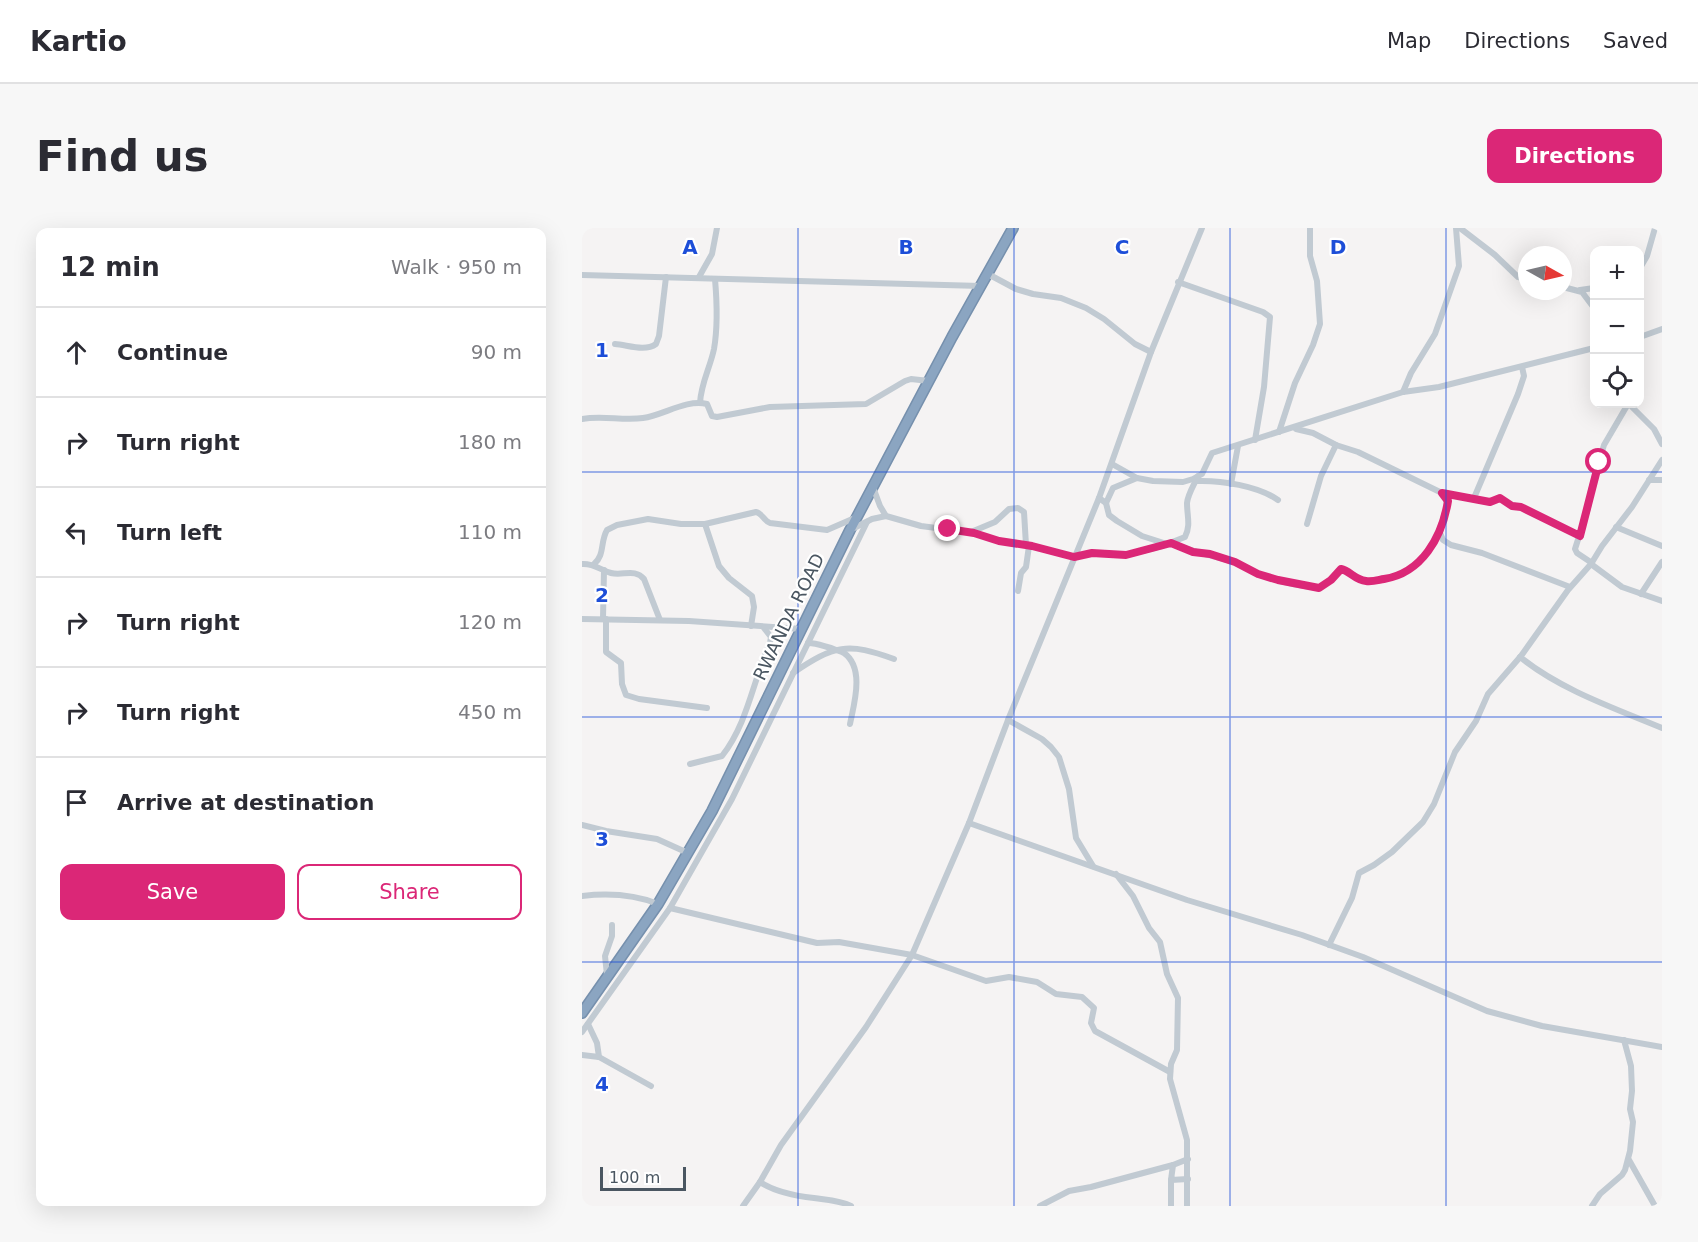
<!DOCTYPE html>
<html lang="en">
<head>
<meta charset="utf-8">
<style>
	body { margin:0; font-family:"DejaVu Sans",sans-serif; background:#f7f7f7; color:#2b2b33 }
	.controls { position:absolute; right:18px; top:18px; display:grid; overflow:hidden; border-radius:12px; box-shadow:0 6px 24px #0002 }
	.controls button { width:54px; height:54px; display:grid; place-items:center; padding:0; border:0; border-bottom:2px solid #e1e1e2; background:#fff; color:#2b2b33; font:30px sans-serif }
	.compass { position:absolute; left:936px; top:18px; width:54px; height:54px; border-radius:50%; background:#fff; box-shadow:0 6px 24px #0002; rotate:98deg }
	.scale { position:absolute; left:18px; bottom:15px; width:86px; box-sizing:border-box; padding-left:6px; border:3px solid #4a5661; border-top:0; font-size:16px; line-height:21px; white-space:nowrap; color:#4a5661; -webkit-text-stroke:4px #fff; paint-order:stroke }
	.stop { position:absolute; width:18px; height:18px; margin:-14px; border:4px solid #db2777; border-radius:50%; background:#fff }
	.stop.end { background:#db2777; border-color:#fff; box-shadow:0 2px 6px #0008 }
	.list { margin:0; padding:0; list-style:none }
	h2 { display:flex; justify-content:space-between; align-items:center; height:78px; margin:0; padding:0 24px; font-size:26px }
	h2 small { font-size:20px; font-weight:400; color:#7c7c81 }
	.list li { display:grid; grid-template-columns:39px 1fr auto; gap:18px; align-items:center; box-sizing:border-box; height:90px; padding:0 24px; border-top:2px solid #e1e1e2 }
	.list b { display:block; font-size:22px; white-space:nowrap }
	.list em { font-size:20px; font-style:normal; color:#7c7c81 }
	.actions { display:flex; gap:12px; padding:18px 24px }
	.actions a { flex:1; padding:14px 0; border:2px solid #db2777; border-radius:12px; text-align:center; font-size:21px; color:#db2777 }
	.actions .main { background:#db2777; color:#fff }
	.icon { flex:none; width:33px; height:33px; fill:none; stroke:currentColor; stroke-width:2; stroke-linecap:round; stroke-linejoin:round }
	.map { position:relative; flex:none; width:1080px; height:978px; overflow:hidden; border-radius:12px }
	header { display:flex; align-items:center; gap:36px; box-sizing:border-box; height:84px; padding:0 30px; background:#fff; border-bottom:2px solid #e1e1e2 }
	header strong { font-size:28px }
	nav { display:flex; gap:33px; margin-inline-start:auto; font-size:21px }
	.intro { display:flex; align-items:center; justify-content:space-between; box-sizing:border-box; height:144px; padding:0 36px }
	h1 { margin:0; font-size:42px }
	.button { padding:15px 27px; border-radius:12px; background:#db2777; color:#fff; font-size:21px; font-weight:700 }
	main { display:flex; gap:36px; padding:0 36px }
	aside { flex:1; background:#fff; border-radius:12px; box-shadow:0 6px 24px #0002 }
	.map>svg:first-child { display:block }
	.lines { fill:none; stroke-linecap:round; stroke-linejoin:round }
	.highway-casing { stroke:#7690ad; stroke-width:12 }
	.minor { stroke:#c1cad2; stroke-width:6 }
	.highway { stroke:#8ba5c1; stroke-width:9 }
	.route { stroke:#db2777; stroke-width:8 }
	.grid { fill:none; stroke:#1d4ed8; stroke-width:1.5; stroke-opacity:0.55 }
	.labels { text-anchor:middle; stroke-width:4.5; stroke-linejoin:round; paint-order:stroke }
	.street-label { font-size:18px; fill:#4a5661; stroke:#fff }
	.grid-label { font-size:20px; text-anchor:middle; font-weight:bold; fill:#1d4ed8; stroke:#fff; stroke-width:4.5; stroke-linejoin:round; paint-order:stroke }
</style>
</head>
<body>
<header>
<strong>Kartio</strong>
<nav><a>Map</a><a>Directions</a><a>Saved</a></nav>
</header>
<div class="intro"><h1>Find us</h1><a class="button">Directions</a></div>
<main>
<aside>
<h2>12 min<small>Walk · 950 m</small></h2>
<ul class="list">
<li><svg class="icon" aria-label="ahead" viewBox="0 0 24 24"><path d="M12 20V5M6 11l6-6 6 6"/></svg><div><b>Continue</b></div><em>90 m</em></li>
<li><svg class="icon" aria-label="right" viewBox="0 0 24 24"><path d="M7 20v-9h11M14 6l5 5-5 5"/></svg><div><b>Turn right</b></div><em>180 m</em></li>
<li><svg class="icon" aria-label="left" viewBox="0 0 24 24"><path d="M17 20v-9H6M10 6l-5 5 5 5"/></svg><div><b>Turn left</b></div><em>110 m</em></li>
<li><svg class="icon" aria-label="right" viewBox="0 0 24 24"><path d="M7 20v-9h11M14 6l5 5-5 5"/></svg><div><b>Turn right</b></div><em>120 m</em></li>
<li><svg class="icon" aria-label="right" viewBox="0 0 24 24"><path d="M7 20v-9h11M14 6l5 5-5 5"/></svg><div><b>Turn right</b></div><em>450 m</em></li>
<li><svg class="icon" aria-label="arrive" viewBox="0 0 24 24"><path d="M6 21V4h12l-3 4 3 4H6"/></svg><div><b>Arrive at destination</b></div></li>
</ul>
<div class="actions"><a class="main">Save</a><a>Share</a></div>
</aside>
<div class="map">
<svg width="1080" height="978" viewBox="0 0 1080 978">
	<rect width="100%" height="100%" fill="#f5f3f3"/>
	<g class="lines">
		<defs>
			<path id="highway" d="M0,785L76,676L130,583L268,302L370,109L431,0"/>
		</defs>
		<use href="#highway" class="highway-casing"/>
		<g class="minor">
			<path d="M878,0L913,27L936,49L945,52"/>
			<path d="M1058,40L1065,28L1073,0"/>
			<path d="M406,46L434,61L451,66L479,70L504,80L522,91L553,116L569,124"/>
			<path d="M0,47L399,58"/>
			<path d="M117,49L130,26L135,0"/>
			<path d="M596,54L681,84L688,89L682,159L673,212"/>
			<path d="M981,59L1000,64L1012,80"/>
			<path d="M998,62L1012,60"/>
			<path d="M1058,109L1080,101"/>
			<path d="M33,116C46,117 63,124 74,116L77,108L84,49"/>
			<path d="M821,164L829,145L853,106L877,38L874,0"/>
			<path d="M118,175C119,155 128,140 132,121C136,98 135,74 133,51"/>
			<path d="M1047,176L1072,201L1080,216"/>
			<path d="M0,191C20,187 41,193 61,190C82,187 104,171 125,176L130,188L135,189L188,179L284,176L323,153L329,151L347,153"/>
			<path d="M697,204L713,155L731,117L738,96L735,53L728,28V0"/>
			<path d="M530,236L555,250L571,253L601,254L611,251L620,246L630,225L821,164L857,159L1012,120"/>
			<path d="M1067,252H1080"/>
			<path d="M614,253C639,252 676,258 696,272"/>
			<path d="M649,256L656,218"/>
			<path d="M291,259L298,278L304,288L339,298L392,305L417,313L450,318L492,329L510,325L544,327L580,318L603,309C609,297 605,288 605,275C606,266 612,257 616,248"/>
			<path d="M860,265L906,274L918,270L929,277L939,279L998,308"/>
			<path d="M517,270L524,275L527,287L535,293L560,308L585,316"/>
			<path d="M892,270L936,166L942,148L940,139"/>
			<path d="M524,275L531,260L555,250"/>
			<path d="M123,296L137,338L147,350L170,368L172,379L169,398"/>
			<path d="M725,296L739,248L754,217"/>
			<path d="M1034,299L1080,318"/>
			<path d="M268,302L290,291L304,288"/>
			<path d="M389,304L413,294L427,281L436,280L442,284L444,317"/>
			<path d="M858,305L861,312L869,317L900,325L988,359"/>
			<path d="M589,315C609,324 630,327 652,334C661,337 668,343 677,346C696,354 717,358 737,360L749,352L759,341C770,343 776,354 788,353C828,351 851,327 861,291C864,280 868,274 860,265L776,224L754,217L731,205L714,201"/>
			<path d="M1010,335L995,325L993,321L1006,280L1009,262L1022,217L1046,176"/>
			<path d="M0,336C12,335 18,342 29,345C41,348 53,340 62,351L78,392"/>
			<path d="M12,336C23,327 18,314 25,302L35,297L66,291L99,296H123L174,284C180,285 182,293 188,295L245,302L275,289"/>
			<path d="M1009,336L1040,359L1080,373"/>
			<path d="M436,363L439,345L444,339L447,318"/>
			<path d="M1059,366L1080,334"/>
			<path d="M21,390L22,342"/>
			<path d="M0,391L107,393L220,401"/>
			<path d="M24,391V424L39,435L40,456L44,467L57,471L125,480"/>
			<path d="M226,415C235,415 241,418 249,420C253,422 258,423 262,425C283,440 272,476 268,496"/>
			<path d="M938,429C979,462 1032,480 1080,500"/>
			<path d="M211,445C252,417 266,414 312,431"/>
			<path d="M426,492L460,511L469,519L477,529L487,561L494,610L511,638"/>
			<path d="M108,536L140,528C166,495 171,452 188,415L189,409L182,400"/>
			<path d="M387,595L605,672L720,707L781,729L905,783L960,798L1080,819"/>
			<path d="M0,597L24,603L75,611L106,625"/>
			<path d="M534,646L551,668L567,700L578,714L585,746L596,770L595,822L589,836L588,851L605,912V978"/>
			<path d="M0,668C26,665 51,666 76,676"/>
			<path d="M88,680L235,715L257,714L330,727L404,753L427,749L455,754L474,766L500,769L512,780L509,795L513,803L588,844"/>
			<path d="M747,717L770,670L777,645L792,637L810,624L841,594L852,576L873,524L894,493L906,466L939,428L986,362L1009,336L1020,318L1050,279L1080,232"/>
			<path d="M25,747L23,728L30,708V697"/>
			<path d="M6,796L15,815L17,829"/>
			<path d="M0,804L88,680L150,571L285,294"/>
			<path d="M0,827L17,829L69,858"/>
			<path d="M1047,932L1073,978"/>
			<path d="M591,937L606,931"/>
			<path d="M178,954C193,964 214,968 232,970C245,972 257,972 269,978"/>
			<path d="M161,978L178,954L199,917L284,799L330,727L387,595L426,492L517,270L569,124L620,0"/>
			<path d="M458,978L487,963L509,959L591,937L589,952L606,951"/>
			<path d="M589,978V952"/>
			<path d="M1010,978L1018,966L1040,947L1043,942L1048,923L1051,894L1048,881L1050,863L1049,838L1042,812"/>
		</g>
		<use href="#highway" class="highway"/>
	</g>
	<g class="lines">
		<path class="route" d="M366,301L392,305L417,313L450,318L492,329L510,325L544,327L589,315L611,324L628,326L653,334L676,346L696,352L737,360L749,352L759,341C768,343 773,352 784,353C790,354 796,352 802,351C840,345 860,309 866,273L860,265L908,274L918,270L930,278L939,279L998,308L1017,234"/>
	</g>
	<path class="grid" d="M216,0V978M432,0V978M648,0V978M864,0V978M0,244H1080M0,489H1080M0,734H1080"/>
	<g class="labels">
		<g class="street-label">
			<text transform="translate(207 389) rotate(-64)" y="6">RWANDA ROAD</text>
		</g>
	</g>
	<g class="grid-label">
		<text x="108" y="26">A</text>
		<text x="324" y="26">B</text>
		<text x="540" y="26">C</text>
		<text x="756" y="26">D</text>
		<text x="20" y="129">1</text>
		<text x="20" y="374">2</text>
		<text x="20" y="618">3</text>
		<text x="20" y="863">4</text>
	</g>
</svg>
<div class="controls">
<button>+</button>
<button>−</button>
<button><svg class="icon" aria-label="locate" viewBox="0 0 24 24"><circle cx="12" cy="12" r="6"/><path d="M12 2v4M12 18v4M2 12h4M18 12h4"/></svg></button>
</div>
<svg class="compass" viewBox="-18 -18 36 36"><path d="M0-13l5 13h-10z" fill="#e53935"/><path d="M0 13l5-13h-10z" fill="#7c7c81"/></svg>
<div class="scale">100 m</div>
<div class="stop" style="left:1017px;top:234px"></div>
<div class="stop end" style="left:366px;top:301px"></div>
</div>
</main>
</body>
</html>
